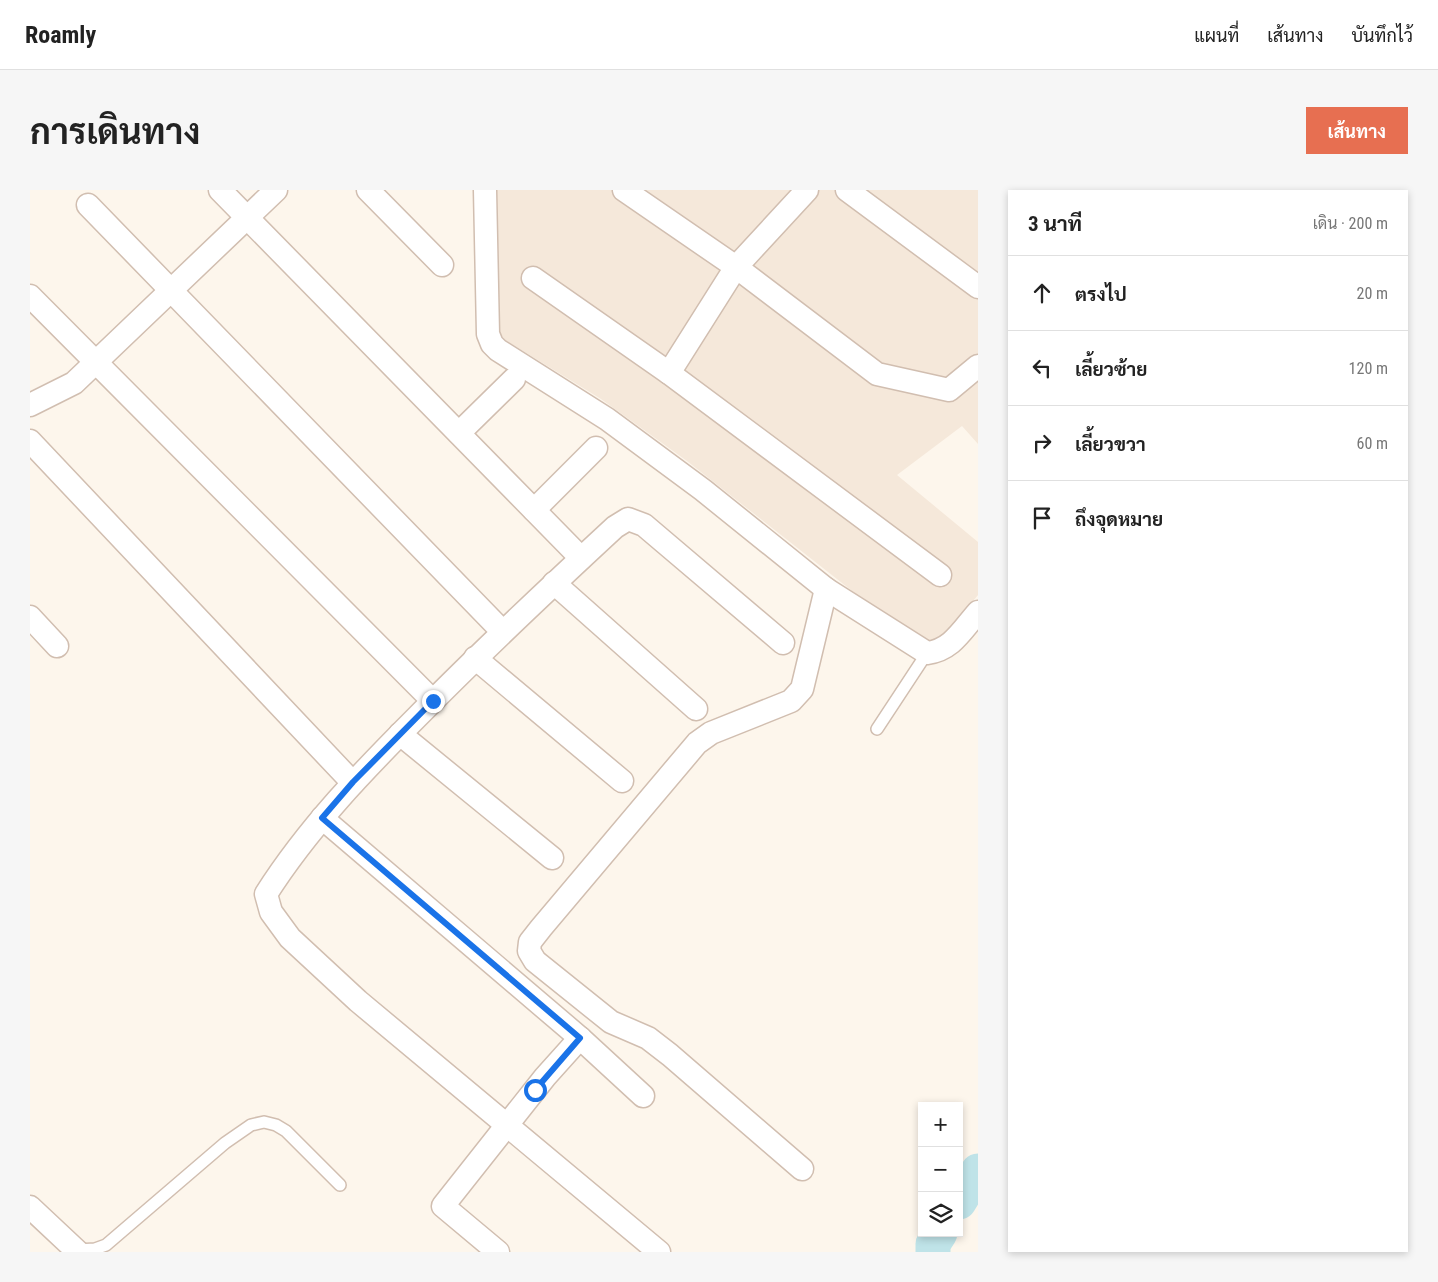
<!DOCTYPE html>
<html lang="th">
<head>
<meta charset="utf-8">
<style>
	body { margin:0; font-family:"Roboto Condensed",Sarabun,sans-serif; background:#f6f6f6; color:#222 }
	.controls { position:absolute; right:15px; bottom:15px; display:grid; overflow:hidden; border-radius:0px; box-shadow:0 2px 8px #0003 }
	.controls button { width:45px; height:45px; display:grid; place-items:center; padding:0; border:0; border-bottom:1px solid #e0e0e0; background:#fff; color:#222; font:25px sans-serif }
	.stop { position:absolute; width:15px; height:15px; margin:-11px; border:4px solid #1a73e8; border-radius:50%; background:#fff }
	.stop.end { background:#1a73e8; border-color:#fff; box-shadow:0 1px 5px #0008 }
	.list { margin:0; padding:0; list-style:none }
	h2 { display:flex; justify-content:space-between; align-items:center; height:65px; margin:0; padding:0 20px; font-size:21px }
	h2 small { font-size:16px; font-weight:400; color:#767676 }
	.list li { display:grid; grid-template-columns:32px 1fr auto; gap:15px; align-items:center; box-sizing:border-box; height:75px; padding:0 20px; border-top:1px solid #e0e0e0 }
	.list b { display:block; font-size:19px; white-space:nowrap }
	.list em { font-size:16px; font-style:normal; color:#767676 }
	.icon { flex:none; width:28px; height:28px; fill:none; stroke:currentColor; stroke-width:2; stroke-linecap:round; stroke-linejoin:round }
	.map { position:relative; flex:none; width:948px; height:1062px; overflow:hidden; border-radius:0px }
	header { display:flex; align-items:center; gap:30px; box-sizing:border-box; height:70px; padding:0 25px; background:#fff; border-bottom:1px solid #e0e0e0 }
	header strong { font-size:24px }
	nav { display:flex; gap:28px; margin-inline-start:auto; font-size:18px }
	.intro { display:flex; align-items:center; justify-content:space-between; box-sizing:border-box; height:120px; padding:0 30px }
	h1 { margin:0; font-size:35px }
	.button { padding:12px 22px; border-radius:0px; background:#e76f51; color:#fff; font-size:18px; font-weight:700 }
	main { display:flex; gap:30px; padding:0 30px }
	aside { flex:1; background:#fff; border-radius:0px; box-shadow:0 2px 8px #0003 }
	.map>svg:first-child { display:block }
	.residential { fill:#f5e8da }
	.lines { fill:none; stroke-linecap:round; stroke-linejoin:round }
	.river { stroke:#bfe3e8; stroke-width:35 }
	.service-casing { stroke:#d1beb0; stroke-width:14 }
	.minor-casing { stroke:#d1beb0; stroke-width:25 }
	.service { stroke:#fff; stroke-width:11 }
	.minor { stroke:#fff; stroke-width:22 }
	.route { stroke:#1a73e8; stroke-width:6 }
</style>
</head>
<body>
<header>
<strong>Roamly</strong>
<nav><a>แผนที่</a><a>เส้นทาง</a><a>บันทึกไว้</a></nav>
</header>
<div class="intro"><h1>การเดินทาง</h1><a class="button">เส้นทาง</a></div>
<main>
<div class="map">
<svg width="948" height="1062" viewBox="0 0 948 1062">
	<rect width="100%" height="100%" fill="#fdf6ec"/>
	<path class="residential" d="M460,0H948V254L932,236L867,285L948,352V405L916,444L906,452H887L657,271L571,209L475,150L467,139Z"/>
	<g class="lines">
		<g class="river">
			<path d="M929,1012L948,981"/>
			<path d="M903,1062V1054L910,1043"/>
		</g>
		<defs>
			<g id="service">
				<path d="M847,539L897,463"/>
				<path d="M47,1060L65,1059L76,1055L195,953L221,935L234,932L246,935L256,941L310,995"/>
			</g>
			<g id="minor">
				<path d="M190,0L551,368"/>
				<path d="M338,0L412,75"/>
				<path d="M455,0L458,144L462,154L468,160L577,229L673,300L796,399L897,463C922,460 932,440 948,422"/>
				<path d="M594,0L706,77L847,184L919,200L948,176"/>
				<path d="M817,0L948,97"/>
				<path d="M58,15L472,441"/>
				<path d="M503,88L639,183L910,385"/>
				<path d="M0,106L403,511"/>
				<path d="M639,183L706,77L777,0"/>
				<path d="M0,215L44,193L246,0"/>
				<path d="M429,243L484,189"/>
				<path d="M0,251L323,593"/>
				<path d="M504,320L566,258"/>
				<path d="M524,393L666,519"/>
				<path d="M0,427L27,456"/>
				<path d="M445,468L592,591"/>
				<path d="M370,544L522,668"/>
				<path d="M292,628L550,848L613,906"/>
				<path d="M772,979L640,865L618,848L581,832L505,771L499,761L500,752L511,738L667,553L681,543L761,511L772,499L796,399"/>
				<path d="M0,1017L48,1062"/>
				<path d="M468,1062L413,1016L515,887L550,848"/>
				<path d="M629,1062L328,811L260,748L241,722L236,704C278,638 333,581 388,526C452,461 518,399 585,337L598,329L614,335L753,453"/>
			</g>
		</defs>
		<use href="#service" class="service-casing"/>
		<use href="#minor" class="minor-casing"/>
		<use href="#service" class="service"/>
		<use href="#minor" class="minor"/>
	</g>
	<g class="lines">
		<path class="route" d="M403,511L323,592L292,628L550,848L505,900"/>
	</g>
</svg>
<div class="controls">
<button>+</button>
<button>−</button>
<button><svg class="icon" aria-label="layers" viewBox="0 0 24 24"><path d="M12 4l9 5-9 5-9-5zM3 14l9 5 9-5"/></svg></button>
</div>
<div class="stop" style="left:505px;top:900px"></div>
<div class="stop end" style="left:403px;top:511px"></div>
</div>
<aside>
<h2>3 นาที<small>เดิน · 200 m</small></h2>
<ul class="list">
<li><svg class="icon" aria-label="ahead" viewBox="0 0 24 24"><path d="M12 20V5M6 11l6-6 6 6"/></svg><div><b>ตรงไป</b></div><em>20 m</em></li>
<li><svg class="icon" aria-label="left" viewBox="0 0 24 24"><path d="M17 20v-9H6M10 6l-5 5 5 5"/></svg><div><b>เลี้ยวซ้าย</b></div><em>120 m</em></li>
<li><svg class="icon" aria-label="right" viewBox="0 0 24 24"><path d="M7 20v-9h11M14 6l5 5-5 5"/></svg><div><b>เลี้ยวขวา</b></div><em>60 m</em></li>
<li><svg class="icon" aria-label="arrive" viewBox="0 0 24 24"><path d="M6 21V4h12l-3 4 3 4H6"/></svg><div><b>ถึงจุดหมาย</b></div></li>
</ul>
</aside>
</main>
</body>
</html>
